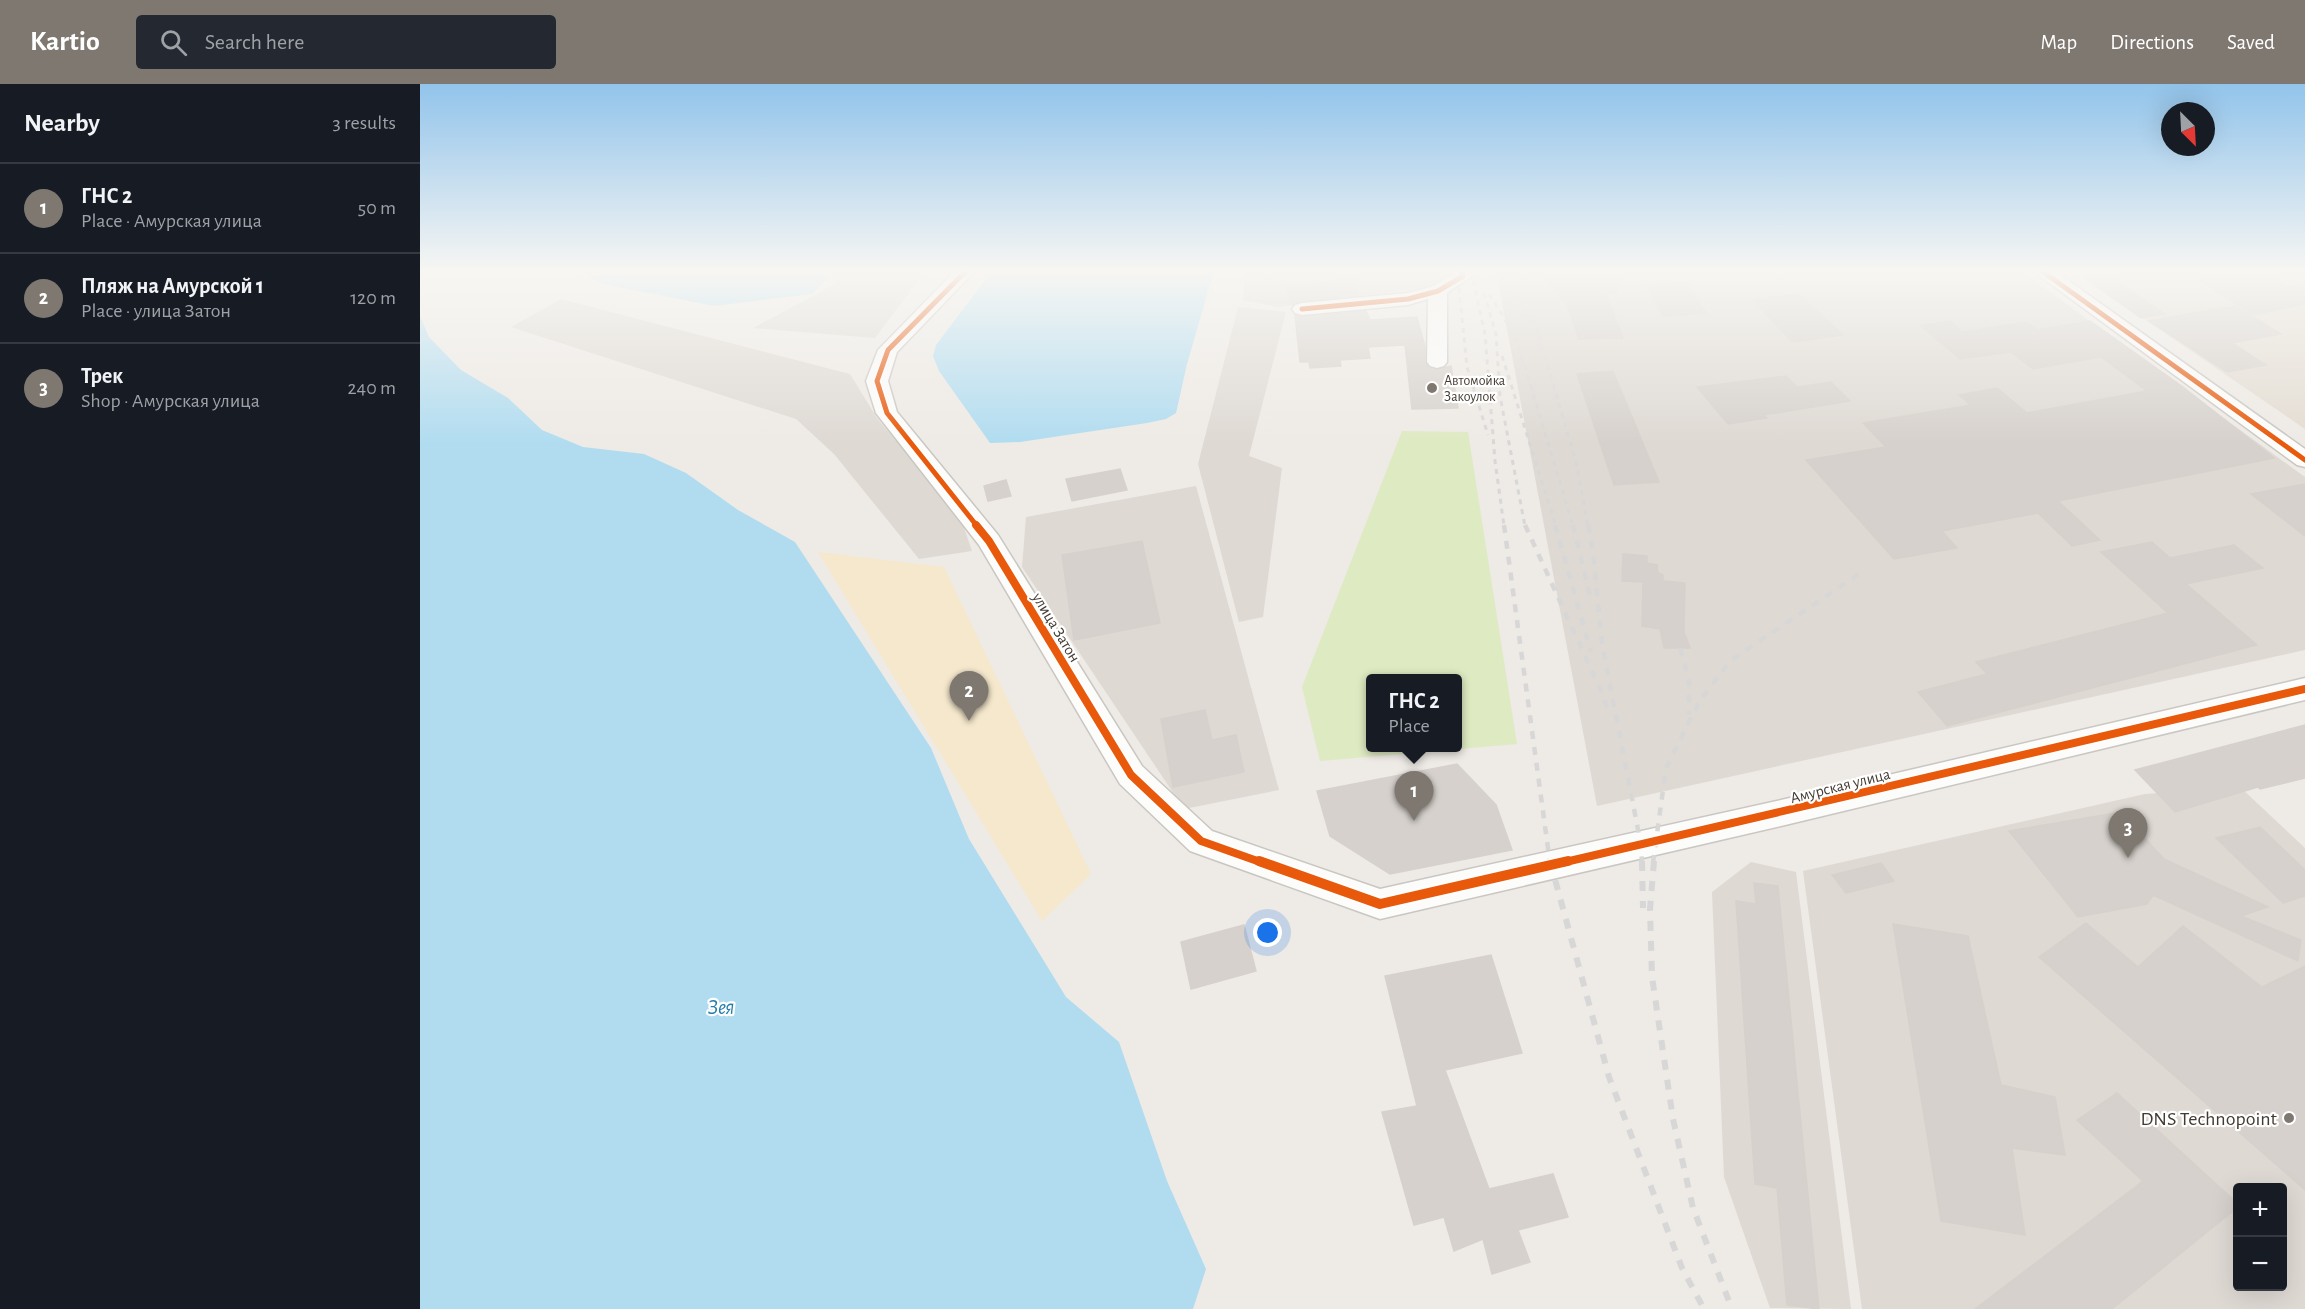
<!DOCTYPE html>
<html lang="en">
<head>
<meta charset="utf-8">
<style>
	body { margin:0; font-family:"Alegreya Sans",sans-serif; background:#242831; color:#f1f3f6 }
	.controls { position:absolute; right:18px; bottom:18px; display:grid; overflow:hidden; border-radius:6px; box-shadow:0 6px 24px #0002 }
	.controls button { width:54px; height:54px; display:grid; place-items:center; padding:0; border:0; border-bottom:2px solid #363941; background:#171b24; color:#f1f3f6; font:30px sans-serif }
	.compass { position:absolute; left:1741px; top:18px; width:54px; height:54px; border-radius:50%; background:#171b24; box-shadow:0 6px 24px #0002; rotate:156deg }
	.you { position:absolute; left:848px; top:849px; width:21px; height:21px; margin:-15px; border:4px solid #fff; border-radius:50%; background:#1a73e8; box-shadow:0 0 0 9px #1a73e833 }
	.badge { display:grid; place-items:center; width:39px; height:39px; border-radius:50%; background:#7f7871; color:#fff; font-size:20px; font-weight:700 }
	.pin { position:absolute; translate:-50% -50px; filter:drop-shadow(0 2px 3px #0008) }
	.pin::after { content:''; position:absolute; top:32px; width:21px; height:18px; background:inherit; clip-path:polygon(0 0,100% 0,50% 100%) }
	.popup { position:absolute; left:946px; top:590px; width:96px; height:78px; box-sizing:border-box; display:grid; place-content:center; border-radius:6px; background:#171b24; filter:drop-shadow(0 2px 4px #0005); font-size:20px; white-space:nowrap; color:#9ea1a6 }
	.popup b { font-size:22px; color:#f1f3f6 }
	.popup::after { content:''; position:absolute; left:50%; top:100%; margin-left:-12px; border:12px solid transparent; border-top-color:#171b24 }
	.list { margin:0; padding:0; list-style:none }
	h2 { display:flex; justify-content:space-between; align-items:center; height:78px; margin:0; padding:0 24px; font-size:26px }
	h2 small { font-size:20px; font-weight:400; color:#9ea1a6 }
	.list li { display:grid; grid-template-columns:39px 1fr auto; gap:18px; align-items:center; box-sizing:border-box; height:90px; padding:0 24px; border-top:2px solid #363941 }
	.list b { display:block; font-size:22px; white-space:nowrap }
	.list p { margin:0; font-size:20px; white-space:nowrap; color:#9ea1a6 }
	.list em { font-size:20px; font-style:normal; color:#9ea1a6 }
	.icon { flex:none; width:33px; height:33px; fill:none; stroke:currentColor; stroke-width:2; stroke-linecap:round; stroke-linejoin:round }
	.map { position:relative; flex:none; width:1885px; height:1225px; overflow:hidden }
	header { display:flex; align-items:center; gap:36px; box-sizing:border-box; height:84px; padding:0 30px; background:#7f7871; color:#fff }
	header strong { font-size:28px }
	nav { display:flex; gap:33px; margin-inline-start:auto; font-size:21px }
	.search { width:420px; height:54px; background:#242831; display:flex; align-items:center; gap:15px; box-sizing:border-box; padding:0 21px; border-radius:6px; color:#9ea1a6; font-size:22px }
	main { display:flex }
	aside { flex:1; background:#171b24 }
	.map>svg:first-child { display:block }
	.residential { fill:#e3dcd2 }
	.industrial { fill:#ded9d3; fill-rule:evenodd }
	.green { fill:#deeac2; fill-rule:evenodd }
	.sand { fill:#f5e8cc }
	.water { fill:#b1dcf0 }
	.building { fill:#d6d1cc; stroke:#d6d1cb; stroke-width:1.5 }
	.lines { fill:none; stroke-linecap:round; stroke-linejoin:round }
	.minor-casing { stroke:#cac6c1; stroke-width:3 }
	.minor { fill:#fcfcfb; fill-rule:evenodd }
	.rail-far2 { stroke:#d8d7d7; stroke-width:3; stroke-dasharray:5 5; stroke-linecap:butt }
	.rail-far1 { stroke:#d8d7d7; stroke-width:4.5; stroke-dasharray:8 8; stroke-linecap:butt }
	.rail { stroke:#d8d7d7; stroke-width:6; stroke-dasharray:10 10; stroke-linecap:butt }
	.cycleway-far2-casing { stroke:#fff; stroke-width:8 }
	.cycleway-far1-casing { stroke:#fff; stroke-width:11 }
	.cycleway-casing { stroke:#fff; stroke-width:14 }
	.cycleway-far2 { stroke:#e8590c; stroke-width:5 }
	.cycleway-far1 { stroke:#e8590c; stroke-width:8 }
	.cycleway { stroke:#e8590c; stroke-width:10 }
	.poi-dot { fill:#7f7871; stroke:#fff; stroke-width:2 }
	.labels { text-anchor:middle; stroke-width:4.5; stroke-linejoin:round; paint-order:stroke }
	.far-poi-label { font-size:14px; fill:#433b32; stroke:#fff; text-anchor:start }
	.street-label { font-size:16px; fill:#433b32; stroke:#fff }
	.near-poi-label { font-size:20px; fill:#433b32; stroke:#fff; text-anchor:end }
	.near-water-label { font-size:21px; font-style:italic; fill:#247ead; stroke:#fff }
</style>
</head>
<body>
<header>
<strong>Kartio</strong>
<div class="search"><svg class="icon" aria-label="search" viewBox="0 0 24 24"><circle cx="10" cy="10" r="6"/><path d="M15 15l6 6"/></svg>Search here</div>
<nav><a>Map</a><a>Directions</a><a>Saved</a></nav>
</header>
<main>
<aside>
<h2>Nearby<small>3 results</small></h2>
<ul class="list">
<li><span class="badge">1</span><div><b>ГНС 2</b><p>Place · Амурская улица</p></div><em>50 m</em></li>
<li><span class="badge">2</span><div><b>Пляж на Амурской 1</b><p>Place · улица Затон</p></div><em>120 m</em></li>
<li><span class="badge">3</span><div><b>Трек</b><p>Shop · Амурская улица</p></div><em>240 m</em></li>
</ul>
</aside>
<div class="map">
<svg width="1885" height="1225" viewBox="0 0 1885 1225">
	<rect width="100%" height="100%" fill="#eeeae5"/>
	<path class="residential" d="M1654,187H1885V345Z"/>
	<g class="industrial">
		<path d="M407,187H505L455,254L333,244L417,199Z"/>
		<path d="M825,187H1029L1010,203L857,223L823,216Z"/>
		<path d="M1076,187H1601L1885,393V566L1177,722Z"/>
		<path d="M141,215L430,290L457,334L541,435L552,467L499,475L414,370L376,335L91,243Z"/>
		<path d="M818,223L866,228L829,372L862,384L843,533L819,538L778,380Z"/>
		<path d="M776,402L859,706L764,725L602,483L606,433Z"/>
		<path d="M1820,703L1885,764V1225H1442L1383,787L1725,710ZM1818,1104H1862V1202H1818Z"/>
		<path d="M1331,778L1376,788L1431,1225L1350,1224L1304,1093L1292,808Z"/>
	</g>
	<path class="green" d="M982,347L1048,348L1097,660L900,677L882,603ZM950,594H1038V664H950Z"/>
	<path class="sand" d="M398,468L524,483L671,790L622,837Z"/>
	<g class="water">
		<path d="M157,187H399L409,193L392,210L294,222L183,200Z"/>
		<path d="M572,187H794L767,280L756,329L746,335L727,339L600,358L570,359L519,287L513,272L516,261Z"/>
		<path d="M0,232L9,253L41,286L88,314L122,346L163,363L224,370L266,389L318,426L375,458L511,664L549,755L646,913L699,958L747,1097L786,1185L773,1225H0Z"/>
	</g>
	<g class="building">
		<path d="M1120,187H1196L1197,209L1186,210L1203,254L1159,255L1145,214L1142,215Z"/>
		<path d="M1671,187H1682L1745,230L1721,234L1666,195Z"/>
		<path d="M1766,187H1842L1868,203L1885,200V220L1833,231Z"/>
		<path d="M932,195L939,211L882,217L872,221L865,203Z"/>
		<path d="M1266,198L1286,229L1243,232L1226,201Z"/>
		<path d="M1379,210L1423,251L1373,258L1332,216Z"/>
		<path d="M1815,222L1861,250L1812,259L1846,281L1807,288L1729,237Z"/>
		<path d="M946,227L950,236L997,233L1005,263V279L1009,284L1016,286L1031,282L1038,324L992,325L985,261L948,263L950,274L920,276L921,282L890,284L889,278H880L875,231L882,233Z"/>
		<path d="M1530,237L1543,248L1606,238L1617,246L1670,237L1763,303L1854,374L1638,417L1680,456L1652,462L1618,429L1522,447L1537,464L1474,475L1386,376L1466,363L1443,339L1551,321L1539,311L1577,304L1607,329L1727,307L1681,273L1613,285L1591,268L1540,275L1501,242Z"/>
		<path d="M1193,287L1239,398L1194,401L1157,290Z"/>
		<path d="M1366,292L1377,303L1411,298L1430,317L1344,331L1347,334L1308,340L1277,303Z"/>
		<path d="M700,385L707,406L652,417L646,395Z"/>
		<path d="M586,396L591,412L568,417L564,402Z"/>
		<path d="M1885,400V452L1831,410Z"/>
		<path d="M722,457L740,539L654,556L642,471Z"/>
		<path d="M1732,458L1750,474L1814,461L1843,484L1766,500L1837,561L1527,642L1498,608L1567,590L1556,578L1748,529L1681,468Z"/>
		<path d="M1203,470L1227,472V479L1237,481L1238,489L1243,491V497L1265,499L1264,548L1270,564H1244L1240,545L1222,542L1223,498L1202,497Z"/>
		<path d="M785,626L792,656L816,651L824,688L753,703L741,635Z"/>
		<path d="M1885,641V694L1840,705L1838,703L1755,728L1715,686Z"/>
		<path d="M1037,680L1076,721L1092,766L970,790L910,752L897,707Z"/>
		<path d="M1701,728L1744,775L1848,823L1821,832L1881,856L1878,877L1733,811L1727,820L1658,833L1589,747Z"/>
		<path d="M1840,743L1885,786V812L1863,819L1796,754Z"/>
		<path d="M1461,779L1474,797L1426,809L1412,791Z"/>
		<path d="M1334,799L1358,802L1399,1225L1367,1221L1357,1104L1335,1100L1316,817L1336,820Z"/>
		<path d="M1666,839L1718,883L1763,842L1842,903L1885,882V1106L1619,873Z"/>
		<path d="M1473,840L1548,852L1581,1001L1635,1013L1645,1071L1592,1064L1605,1151L1521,1137Z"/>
		<path d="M824,841L836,887L771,905L761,858Z"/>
		<path d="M1071,871L1102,969L1025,986L1069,1105L1133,1090L1148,1133L1098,1146L1110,1178L1072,1190L1063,1155L1034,1167L1024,1133L994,1141L962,1028L997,1022L965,892Z"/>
		<path d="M1697,1009L1818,1120V1123L1692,1225H1555L1723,1097L1657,1036Z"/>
	</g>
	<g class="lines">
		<defs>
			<g id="minor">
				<path d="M535,187H555L477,268L468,297L477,328L578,451L722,682L792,747L960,805L1361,716L1885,594V616L1361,742L960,835L770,767L700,700L559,461L456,329L446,297L458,266Z"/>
				<path d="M1032,187H1050L1052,192L1027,209V278L1024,282L1017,284L1010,282L1007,278L1008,215L988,221L882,231L875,229L872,225L875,221L882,219L987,209L1011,203L1033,190Z"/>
				<path d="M1613,187H1635L1885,365V383L1877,381Z"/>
			</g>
		</defs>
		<use href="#minor" class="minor-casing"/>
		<use href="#minor" class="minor"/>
		<g class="rail-far2">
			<path d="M1051,187L1065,250L1075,377L1084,442"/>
			<path d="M1074,187L1116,241L1156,378L1168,442"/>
			<path d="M1039,204L1047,283L1068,351"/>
			<path d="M1064,209L1076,250L1080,312L1105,442"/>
			<path d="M1069,210L1085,235L1100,266L1153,442"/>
			<path d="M1082,272L1136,442"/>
		</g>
		<g class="rail-far1">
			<path d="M1084,441L1130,779"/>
			<path d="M1105,441L1182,609L1188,628"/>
			<path d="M1135,441L1171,568"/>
			<path d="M1153,441L1171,516"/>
			<path d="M1168,441L1173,468L1182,560L1221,761L1222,779"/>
			<path d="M1260,564L1269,597V631"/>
			<path d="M1233,779L1246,684L1279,618L1310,577L1442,488"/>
		</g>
		<g class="rail">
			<path d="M1130,777L1189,993L1262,1184L1284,1225"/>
			<path d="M1222,777L1223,824"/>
			<path d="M1234,777L1230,825L1232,893L1253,1035L1273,1124L1312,1225"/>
		</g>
		<defs>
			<g id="cycleway-far2">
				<path d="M546,187L468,266L457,297L467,329L557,442"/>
				<path d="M1622,187L1885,376"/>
				<path d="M882,225L988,215L1018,207L1043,192L1041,187"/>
			</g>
			<g id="cycleway-far1">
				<path d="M556,441L569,457L711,691L781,757L843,779"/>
				<path d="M1141,779L1885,605"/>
			</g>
			<path id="cycleway" d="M839,777L960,820L1148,777"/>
		</defs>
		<use href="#cycleway-far2" class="cycleway-far2-casing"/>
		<use href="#cycleway-far1" class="cycleway-far1-casing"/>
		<use href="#cycleway" class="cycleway-casing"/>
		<use href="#cycleway-far2" class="cycleway-far2"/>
		<use href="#cycleway-far1" class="cycleway-far1"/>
		<use href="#cycleway" class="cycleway"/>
	</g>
	<linearGradient id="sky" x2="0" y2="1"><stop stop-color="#92c4eb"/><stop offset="0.52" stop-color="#f7f6f3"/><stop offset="1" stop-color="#f7f6f3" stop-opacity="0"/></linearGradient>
	<rect width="1885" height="359" fill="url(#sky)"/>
	<g class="poi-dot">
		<circle cx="1012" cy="304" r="6"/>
		<circle cx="1869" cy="1034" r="6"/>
	</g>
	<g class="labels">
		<g class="far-poi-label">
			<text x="1024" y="301">Автомойка<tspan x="1024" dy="16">Закоулок</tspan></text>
		</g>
		<g class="street-label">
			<text transform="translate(637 543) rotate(59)" y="6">улица Затон</text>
			<text transform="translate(1420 701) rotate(-14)" y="6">Амурская улица</text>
		</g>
		<g class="near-poi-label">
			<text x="1857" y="1041">DNS Technopoint</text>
		</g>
		<g class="near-water-label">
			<text x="301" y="930">Зея</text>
		</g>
	</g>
</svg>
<div class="controls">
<button>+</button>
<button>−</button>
</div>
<svg class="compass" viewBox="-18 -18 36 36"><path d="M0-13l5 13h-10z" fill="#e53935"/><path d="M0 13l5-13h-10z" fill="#9ea1a6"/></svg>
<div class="you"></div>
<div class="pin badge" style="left:994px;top:737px">1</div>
<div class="popup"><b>ГНС 2</b>Place</div>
<div class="pin badge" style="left:549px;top:637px">2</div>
<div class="pin badge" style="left:1708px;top:774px">3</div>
</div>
</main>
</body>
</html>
